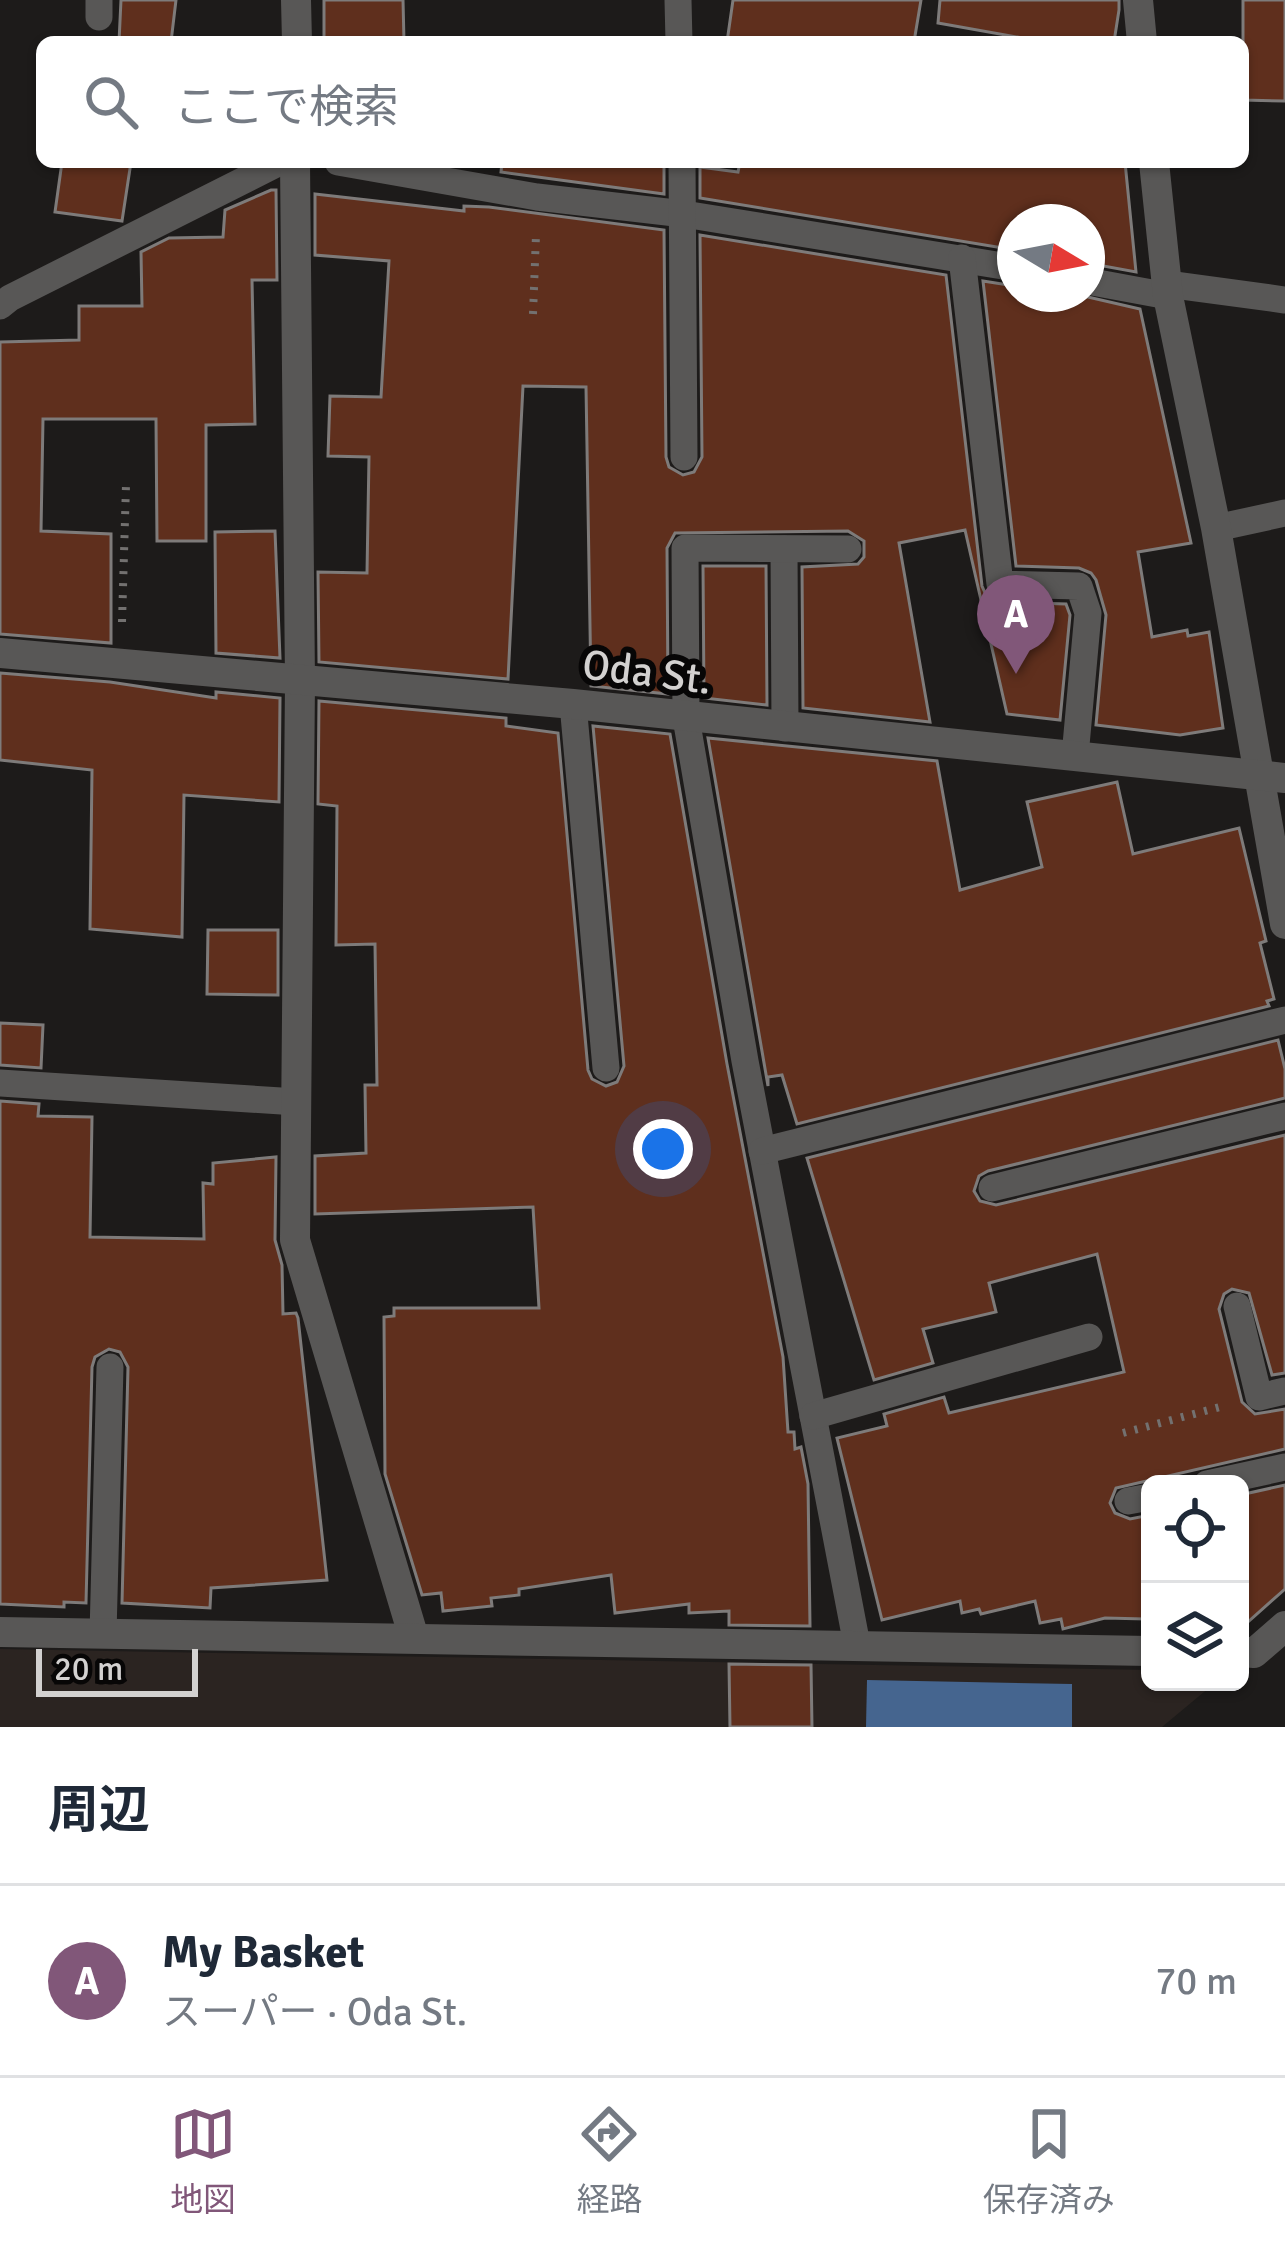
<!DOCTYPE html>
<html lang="ja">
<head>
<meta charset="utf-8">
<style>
	body { margin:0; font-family:Signika,"Noto Sans JP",sans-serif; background:#f6f6f7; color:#1f2937 }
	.controls { position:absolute; right:36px; bottom:36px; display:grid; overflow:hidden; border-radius:18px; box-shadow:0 3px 9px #0004 }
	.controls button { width:108px; height:108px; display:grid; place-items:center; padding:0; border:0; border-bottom:3px solid #e0e1e3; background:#fff; color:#1f2937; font:60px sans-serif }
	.compass { position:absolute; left:997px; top:204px; width:108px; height:108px; border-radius:50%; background:#fff; box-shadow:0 3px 9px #0004; rotate:100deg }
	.scale { position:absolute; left:36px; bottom:30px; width:162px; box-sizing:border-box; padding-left:12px; border:6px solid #d3d1d0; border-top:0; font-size:33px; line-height:42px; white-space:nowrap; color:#d3d1d0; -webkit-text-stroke:9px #070606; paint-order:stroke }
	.you { position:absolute; left:663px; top:1149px; width:42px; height:42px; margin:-30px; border:9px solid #fff; border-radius:50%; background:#1a73e8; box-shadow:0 0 0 18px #1a73e833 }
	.badge { display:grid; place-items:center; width:78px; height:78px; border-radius:50%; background:#815779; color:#fff; font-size:39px; font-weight:700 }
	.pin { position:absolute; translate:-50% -99px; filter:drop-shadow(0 3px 6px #0008) }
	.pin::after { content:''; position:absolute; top:63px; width:42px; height:36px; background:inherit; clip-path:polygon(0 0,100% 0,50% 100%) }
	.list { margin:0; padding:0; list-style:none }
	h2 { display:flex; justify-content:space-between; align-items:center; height:156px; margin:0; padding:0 48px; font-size:51px }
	h2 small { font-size:39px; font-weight:400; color:#747a83 }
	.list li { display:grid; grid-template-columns:78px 1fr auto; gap:36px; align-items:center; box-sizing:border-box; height:192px; padding:0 48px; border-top:3px solid #e0e1e3 }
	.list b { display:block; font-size:45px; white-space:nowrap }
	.list p { margin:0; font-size:39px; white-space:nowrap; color:#747a83 }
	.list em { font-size:39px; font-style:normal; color:#747a83 }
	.icon { flex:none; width:66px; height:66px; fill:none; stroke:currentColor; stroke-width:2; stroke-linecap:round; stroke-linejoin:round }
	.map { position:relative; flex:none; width:1285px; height:1727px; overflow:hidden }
	.search { position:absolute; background:#fff; box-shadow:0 3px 9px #0004; left:36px; right:36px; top:36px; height:132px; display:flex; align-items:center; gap:30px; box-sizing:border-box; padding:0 42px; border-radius:18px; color:#747a83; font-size:45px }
	.sheet { height:348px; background:#fff }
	nav { display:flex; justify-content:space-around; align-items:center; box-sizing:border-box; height:168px; border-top:3px solid #e0e1e3; background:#fff; font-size:33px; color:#747a83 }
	nav a { display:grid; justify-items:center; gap:6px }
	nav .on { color:#815779 }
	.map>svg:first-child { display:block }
	.built { fill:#2b2421 }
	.water { fill:#45658f }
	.building { fill:#5f2f1d; stroke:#7e7b7a; stroke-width:3 }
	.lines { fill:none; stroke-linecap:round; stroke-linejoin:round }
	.path { stroke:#737170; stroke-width:8; stroke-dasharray:3 9; stroke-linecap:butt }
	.service { stroke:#585756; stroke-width:27 }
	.minor { stroke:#585756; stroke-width:30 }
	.labels { text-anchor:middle; stroke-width:12; stroke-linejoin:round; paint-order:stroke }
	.street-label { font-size:42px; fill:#d3d1d0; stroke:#070606 }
</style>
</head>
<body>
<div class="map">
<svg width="1285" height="1727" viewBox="0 0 1285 1727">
	<rect width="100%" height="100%" fill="#1d1b1a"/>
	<path class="built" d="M0,1649L1150,1670V1682H1216L1162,1727H0Z"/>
	<path class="water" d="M867,1680L1072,1684V1727H866Z"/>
	<g class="building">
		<path d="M121,0H176L171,42H119Z"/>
		<path d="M324,0H403L404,42H324Z"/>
		<path d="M733,0H921L914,42H727Z"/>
		<path d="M940,0H1119V10L1114,42H1045L938,23Z"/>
		<path d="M1243,0H1285V101L1243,100Z"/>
		<path d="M62,162H131L122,221L55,212Z"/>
		<path d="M502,162H664V194L501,172Z"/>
		<path d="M740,162H1125L1136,272L1087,263V222H1015V250L700,198V167L738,172Z"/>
		<path d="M271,190H276L277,280H252L255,424L206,425V541H157L156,419H43L41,531L111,534V643L0,634V342L79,340V306H142L141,252L169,238L223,237L225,210Z"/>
		<path d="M315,194L464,211V206L489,207L664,230L666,457L669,467L683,475L694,472L702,457L700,235L946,275L982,586L986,595L998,602L1066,604L1070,615L1060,720L1007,714L965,530L899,543L930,722L803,708L802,567L858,564L864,557V541L848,531L675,533L667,548L668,694L591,686L586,387L523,386L508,679L319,662L318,572L367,573L369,457L328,456L330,396L381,397L389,261L315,255Z"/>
		<path d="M983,281L1015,286V294H1075L1140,309L1191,543L1138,552L1152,637L1187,630L1188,636L1209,632L1223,728L1180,735L1096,725L1106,615L1096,580L1091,573L1079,568L1016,566Z"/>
		<path d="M275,531L280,658L216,653L215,532Z"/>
		<path d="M703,566H766L767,705L704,698Z"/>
		<path d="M0,673L110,682L216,698V692L280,698L279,802L184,795L182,937L90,929L92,770L0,760Z"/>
		<path d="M319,701L506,718V726L558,733L588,1070L592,1079L606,1086L617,1082L624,1066L593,726L670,734L727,1064L783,1357L788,1432H794L795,1449L801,1447L808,1484L810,1626L729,1625V1611L689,1613V1604L615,1613L611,1575L519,1589V1595L491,1598L492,1606L443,1611L441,1593L422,1595L385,1474L384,1317L394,1316V1308H539L533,1207L315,1214V1156L366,1153L365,1085H377L375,944L336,945L337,806L318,804Z"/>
		<path d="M708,738L937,761L960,890L1042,867L1027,802L1117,782L1133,854L1239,828L1266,941L1260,943L1274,999L1267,1001L1269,1006L797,1124L782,1075L768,1077V1086Z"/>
		<path d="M208,930H278V995L207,994Z"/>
		<path d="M0,1023L43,1025L41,1068L0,1065Z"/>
		<path d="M1278,1040L1285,1069V1098L988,1171L979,1176L974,1191L980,1201L996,1205L1285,1135V1373L1272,1375L1249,1293L1232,1289L1224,1294L1219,1309L1242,1402L1255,1414L1285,1409V1449L1116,1488L1110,1503L1115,1513L1130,1519L1150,1515L1145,1619L1105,1618L1063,1629L1061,1619L1040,1623L1035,1601L981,1614L979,1609L962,1613L960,1601L882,1620L837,1438L887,1426L884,1414L944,1397L949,1413L1124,1372L1097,1254L989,1283L996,1312L923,1329L933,1363L874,1380L807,1158Z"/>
		<path d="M0,1101L39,1104L38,1116L92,1117L90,1237L204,1239L203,1183L213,1184V1163L276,1157L275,1240L282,1265L283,1314L296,1313L298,1318L327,1580L211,1588L210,1608L122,1603L128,1367L120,1352L109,1349L95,1357L92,1367L86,1603L64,1602V1607L0,1604Z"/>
		<path d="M1285,1485V1589L1240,1629L1244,1542L1240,1543V1495Z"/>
		<path d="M729,1664L811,1665L812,1727H730Z"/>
	</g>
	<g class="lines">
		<g class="path">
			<path d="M533,314L536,235"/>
			<path d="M122,622L126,485"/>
			<path d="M1123,1433L1220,1407"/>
		</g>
		<g class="service">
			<path d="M678,0L679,42"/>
			<path d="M99,17V0"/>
			<path d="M338,162L537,197L684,214L1015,268"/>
			<path d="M682,162L684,457"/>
			<path d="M962,258L1000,584L1079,586L1088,613L1075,756"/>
			<path d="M1087,281L1168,296"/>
			<path d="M1167,284L1285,300"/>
			<path d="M0,306L10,298L280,162"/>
			<path d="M1216,528L1285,513"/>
			<path d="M784,549L785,728"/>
			<path d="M848,549L685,548L686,718L745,1061L857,1645"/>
			<path d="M573,704L606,1068"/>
			<path d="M0,1083L297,1102"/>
			<path d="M762,1151L1285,1020"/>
			<path d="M992,1188L1285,1116"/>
			<path d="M1237,1306L1259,1397L1285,1391"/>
			<path d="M813,1416L1089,1337"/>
			<path d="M1207,1484L1285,1467"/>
			<path d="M1128,1501L1150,1497"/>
			<path d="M103,1634L110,1367"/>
		</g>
		<g class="minor">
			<path d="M296,0L297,42"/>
			<path d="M1138,0L1142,42"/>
			<path d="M295,162L300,682L295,1240L414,1638"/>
			<path d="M1154,162L1168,296L1216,528L1285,924"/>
			<path d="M0,653L573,704L1285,778"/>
			<path d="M0,1632L1150,1651"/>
			<path d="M1240,1652L1254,1653L1285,1626"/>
		</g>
	</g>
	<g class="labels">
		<g class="street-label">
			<text transform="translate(647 671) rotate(7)" y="15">Oda St.</text>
		</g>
	</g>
</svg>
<div class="controls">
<button><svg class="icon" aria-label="locate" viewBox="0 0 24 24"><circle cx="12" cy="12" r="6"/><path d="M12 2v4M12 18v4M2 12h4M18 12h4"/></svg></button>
<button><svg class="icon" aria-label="layers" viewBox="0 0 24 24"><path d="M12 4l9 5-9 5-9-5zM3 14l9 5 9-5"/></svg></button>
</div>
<svg class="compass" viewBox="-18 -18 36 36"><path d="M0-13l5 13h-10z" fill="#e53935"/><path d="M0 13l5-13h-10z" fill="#747a83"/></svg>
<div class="scale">20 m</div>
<div class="you"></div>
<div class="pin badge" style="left:1016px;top:674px">A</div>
<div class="search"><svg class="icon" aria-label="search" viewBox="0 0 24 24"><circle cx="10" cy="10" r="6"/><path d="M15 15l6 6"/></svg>ここで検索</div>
</div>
<section class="sheet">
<h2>周辺<small></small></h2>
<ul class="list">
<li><span class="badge">A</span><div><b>My Basket</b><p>スーパー · Oda St.</p></div><em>70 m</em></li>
</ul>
</section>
<nav>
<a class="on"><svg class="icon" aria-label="map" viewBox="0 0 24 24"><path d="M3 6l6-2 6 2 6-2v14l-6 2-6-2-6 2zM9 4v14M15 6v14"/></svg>地図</a>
<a><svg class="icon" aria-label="directions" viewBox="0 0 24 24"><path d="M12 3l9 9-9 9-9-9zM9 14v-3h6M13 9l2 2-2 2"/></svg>経路</a>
<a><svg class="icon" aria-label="saved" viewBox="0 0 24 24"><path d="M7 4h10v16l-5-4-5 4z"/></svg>保存済み</a>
</nav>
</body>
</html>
